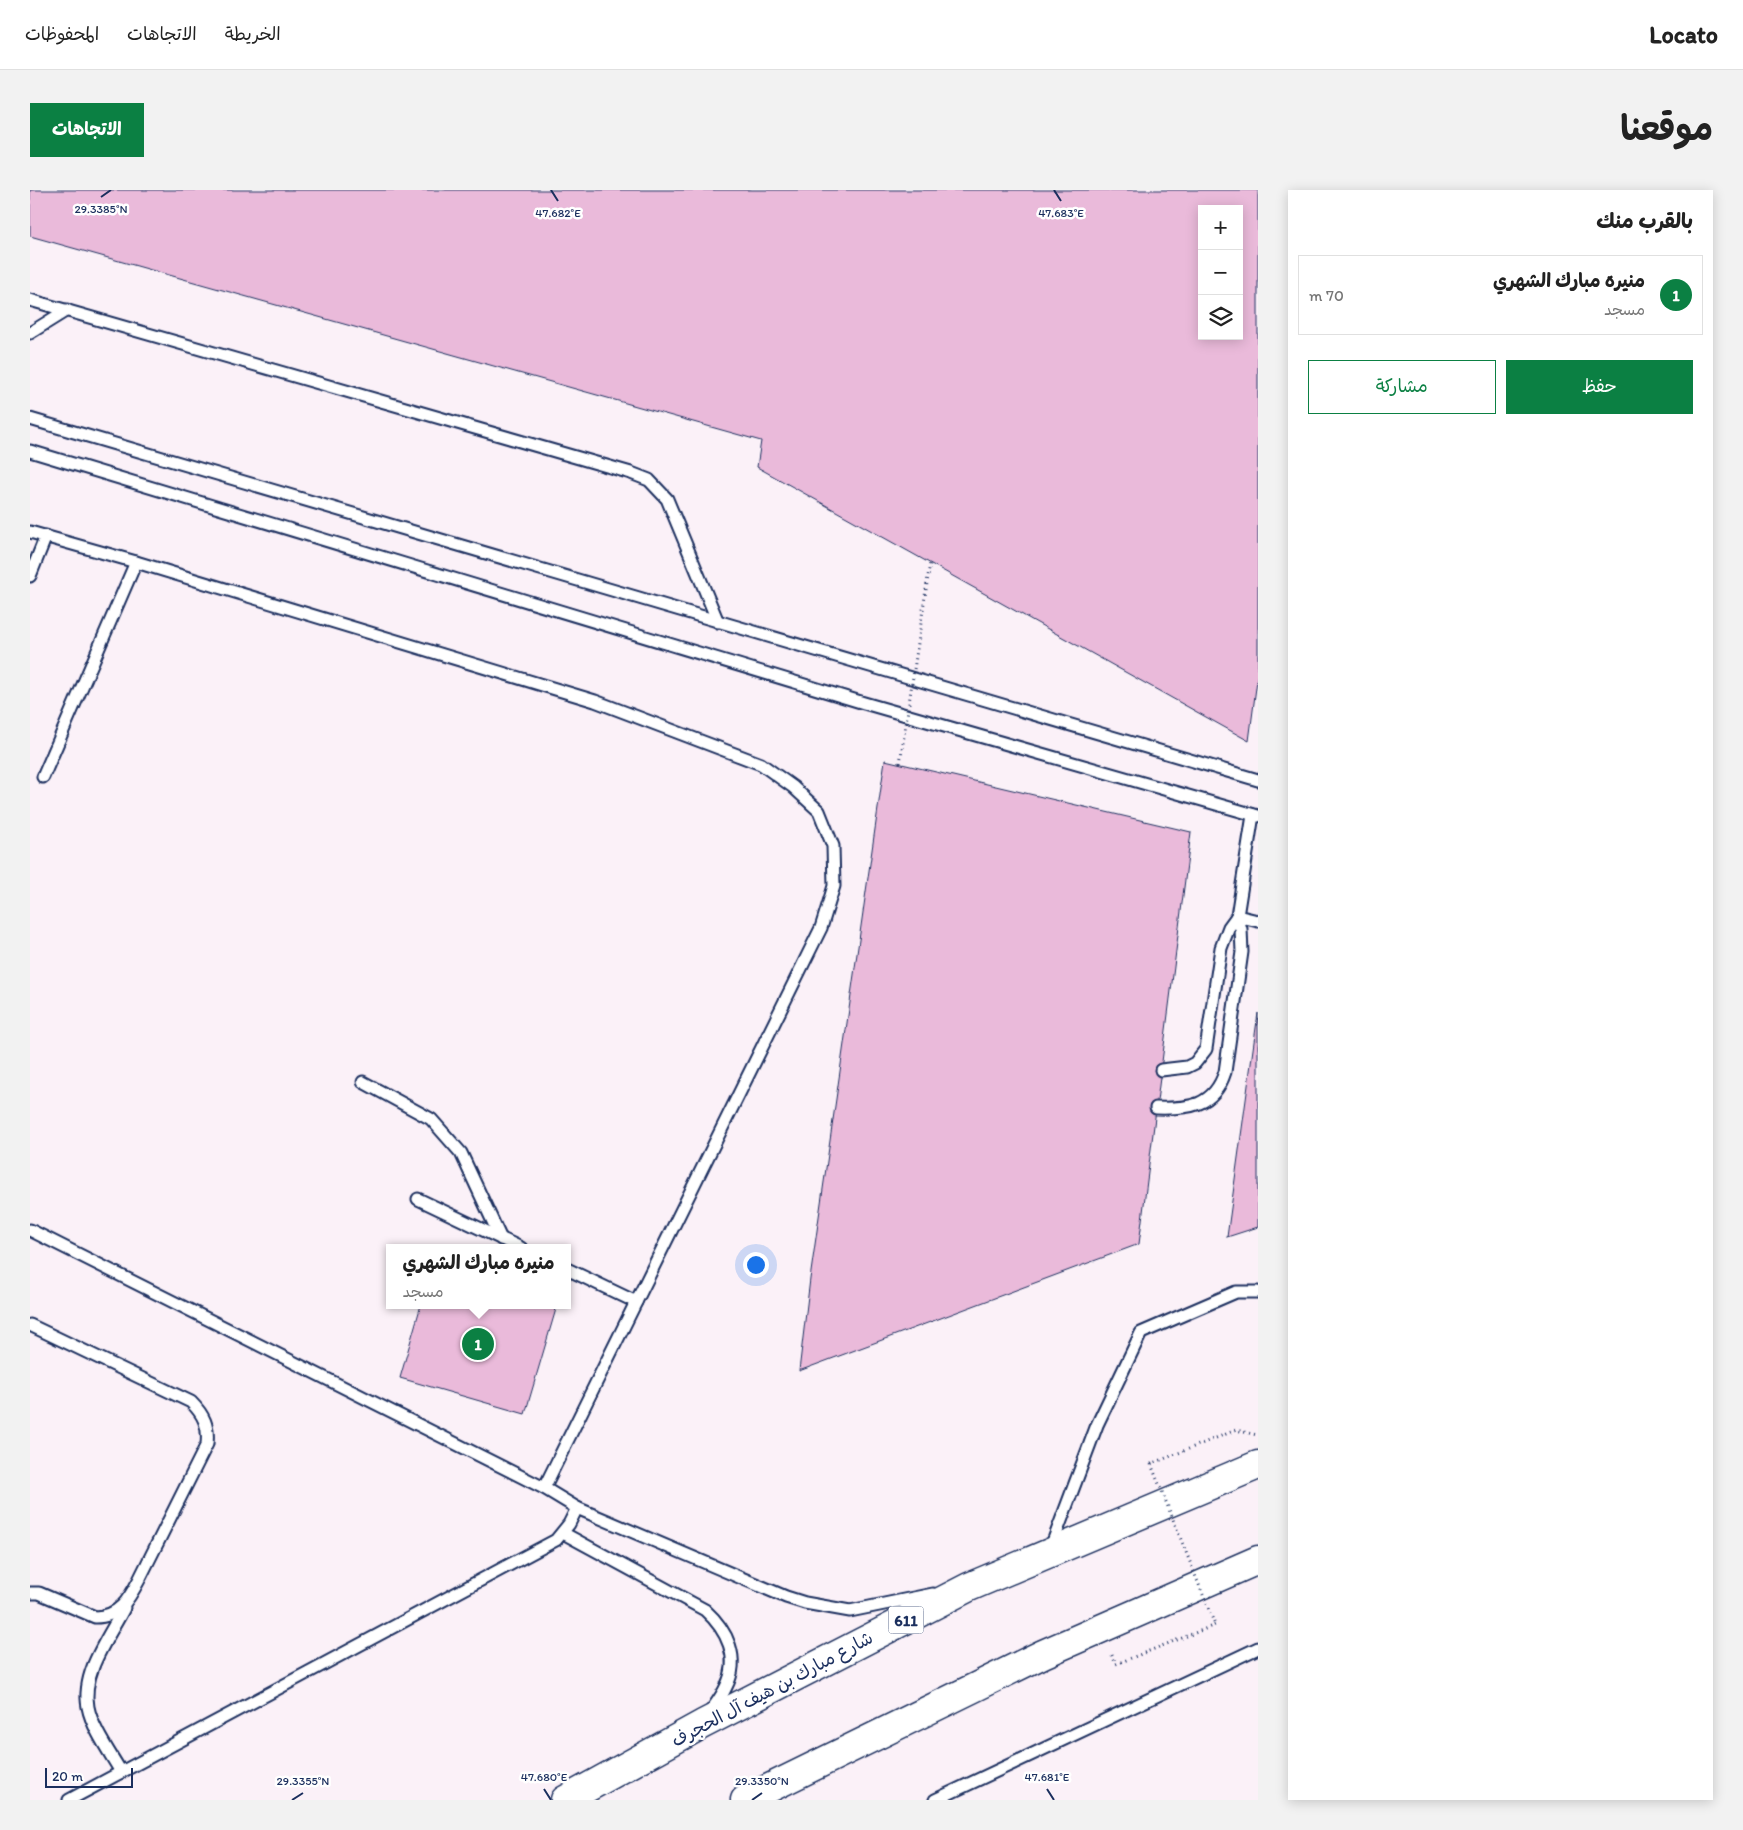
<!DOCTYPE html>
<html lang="ar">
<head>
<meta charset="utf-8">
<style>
	body { margin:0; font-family:Itim,"Playpen Sans Arabic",sans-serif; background:#f2f2f2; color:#222; direction:rtl }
	.controls { position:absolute; right:15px; top:15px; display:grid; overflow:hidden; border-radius:0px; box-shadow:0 2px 12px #0003 }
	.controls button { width:45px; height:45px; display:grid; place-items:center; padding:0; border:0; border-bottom:1px solid #e0e0e0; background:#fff; color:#222; font:25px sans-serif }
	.scale { position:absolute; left:15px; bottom:12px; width:88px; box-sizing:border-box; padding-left:5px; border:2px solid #1b2f5e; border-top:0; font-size:14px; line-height:18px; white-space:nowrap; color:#1b2f5e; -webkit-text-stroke:4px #fff; paint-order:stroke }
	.you { position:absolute; left:725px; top:1074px; width:18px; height:18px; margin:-12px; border:4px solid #fff; border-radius:50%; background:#1a73e8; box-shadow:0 0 0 8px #1a73e833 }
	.badge { display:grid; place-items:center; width:32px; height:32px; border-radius:50%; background:#0b8043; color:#fff; font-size:16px; font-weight:700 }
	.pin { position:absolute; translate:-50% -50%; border:2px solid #fff; box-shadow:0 1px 5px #0006 }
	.popup { position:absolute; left:356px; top:1054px; width:185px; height:65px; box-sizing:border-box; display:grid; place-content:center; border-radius:0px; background:#fff; filter:drop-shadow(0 1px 4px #0005); font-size:16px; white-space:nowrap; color:#767676 }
	.popup b { font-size:19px; color:#222 }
	.popup::after { content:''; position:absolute; left:50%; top:100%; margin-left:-10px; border:10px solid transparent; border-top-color:#fff }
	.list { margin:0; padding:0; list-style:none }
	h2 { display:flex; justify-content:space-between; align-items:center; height:65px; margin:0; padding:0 20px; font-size:21px }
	h2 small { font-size:16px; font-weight:400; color:#767676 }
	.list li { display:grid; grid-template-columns:32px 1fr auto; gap:15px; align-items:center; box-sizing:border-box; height:80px; margin:0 10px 10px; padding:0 10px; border:1px solid #e0e0e0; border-radius:0px }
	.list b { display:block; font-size:19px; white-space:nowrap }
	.list p { margin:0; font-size:16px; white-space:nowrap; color:#767676 }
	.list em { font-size:16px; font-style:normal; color:#767676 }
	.actions { display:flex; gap:10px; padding:15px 20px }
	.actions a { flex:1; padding:11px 0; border:1px solid #0b8043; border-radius:0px; text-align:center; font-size:18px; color:#0b8043 }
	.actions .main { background:#0b8043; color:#fff }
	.icon { flex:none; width:28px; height:28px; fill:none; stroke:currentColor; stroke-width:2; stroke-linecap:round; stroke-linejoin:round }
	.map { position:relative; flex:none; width:1228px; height:1610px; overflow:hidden; direction:ltr; border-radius:0px }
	header { display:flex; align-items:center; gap:30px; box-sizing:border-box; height:70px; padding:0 25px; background:#fff; border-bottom:1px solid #e0e0e0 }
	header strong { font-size:24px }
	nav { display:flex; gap:28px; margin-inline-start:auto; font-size:18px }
	.intro { display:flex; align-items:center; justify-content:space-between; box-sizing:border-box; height:120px; padding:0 30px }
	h1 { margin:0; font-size:35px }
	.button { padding:12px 22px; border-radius:0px; background:#0b8043; color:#fff; font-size:18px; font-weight:700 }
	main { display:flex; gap:30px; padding:0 30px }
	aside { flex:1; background:#fff; border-radius:0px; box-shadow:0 2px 12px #0003 }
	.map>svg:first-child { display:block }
	.building { fill:#eabada; stroke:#1b2f5e; fill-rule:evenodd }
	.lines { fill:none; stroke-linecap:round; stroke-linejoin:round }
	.lane-casing { stroke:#1b2f5e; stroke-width:15 }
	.primary-casing { stroke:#1b2f5e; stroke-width:31 }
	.path { stroke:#1b2f5e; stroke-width:3; stroke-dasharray:1 4; stroke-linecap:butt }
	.lane { stroke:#fff; stroke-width:11 }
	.primary { stroke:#fff; stroke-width:28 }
	.path-bridge { stroke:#1b2f5e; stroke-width:3; stroke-dasharray:1 4; stroke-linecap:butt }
	.ticks { fill:none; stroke:#1b2f5e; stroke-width:2 }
	.labels { text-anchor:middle; stroke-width:5; stroke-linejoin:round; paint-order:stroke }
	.shield { fill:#fff; stroke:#5f6d8e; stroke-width:1 }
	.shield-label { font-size:16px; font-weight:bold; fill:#1b2f5e }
	.street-label { font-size:18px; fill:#1b2f5e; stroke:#fff }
	.ticks-label { font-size:12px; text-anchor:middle; fill:#1b2f5e; stroke:#fff; stroke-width:5; stroke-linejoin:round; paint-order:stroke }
</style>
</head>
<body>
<header>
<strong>Locato</strong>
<nav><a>الخريطة</a><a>الاتجاهات</a><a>المحفوظات</a></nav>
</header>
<div class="intro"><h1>موقعنا</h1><a class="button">الاتجاهات</a></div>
<main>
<aside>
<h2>بالقرب منك<small></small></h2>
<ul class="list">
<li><span class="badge">1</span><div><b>منيره مبارك الشهري</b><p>مسجد</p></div><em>70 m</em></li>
</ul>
<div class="actions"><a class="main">حفظ</a><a>مشاركة</a></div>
</aside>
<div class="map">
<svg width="1228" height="1610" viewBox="0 0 1228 1610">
	<rect width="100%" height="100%" fill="#fbf1f8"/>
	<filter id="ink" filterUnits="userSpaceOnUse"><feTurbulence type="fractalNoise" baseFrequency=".02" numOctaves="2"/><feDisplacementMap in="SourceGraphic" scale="10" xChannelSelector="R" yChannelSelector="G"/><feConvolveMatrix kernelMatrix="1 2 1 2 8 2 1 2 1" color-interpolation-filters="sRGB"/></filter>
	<g filter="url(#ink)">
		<g class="building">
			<path d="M0,0H1228V482L1219,551L727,277L731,251L0,46ZM1172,19H1209V146H1172Z"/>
			<path d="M855,570L1161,642L1109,1054L769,1181L780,1089Z"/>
			<path d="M1228,823V1037L1197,1047Z"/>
			<path d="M391,1115H513L526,1119L495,1224L370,1188Z"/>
		</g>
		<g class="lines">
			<defs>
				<g id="lane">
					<path d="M0,110L601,283L619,290L637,309L688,432"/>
					<path d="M0,143L37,120"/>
					<path d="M0,229L1228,590"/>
					<path d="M0,261L834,513L1228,626"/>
					<path d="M0,342L106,372L565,511L731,574L763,597L789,621L803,656L804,696L791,738L514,1298"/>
					<path d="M0,386L16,346"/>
					<path d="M13,587L106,372"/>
					<path d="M1207,726L1228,731"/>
					<path d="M1131,880L1157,877L1165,873L1176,859L1191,758L1199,737L1207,726"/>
					<path d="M333,892L401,929L431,963L471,1049"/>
					<path d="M1126,918C1158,919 1184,917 1195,882L1212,762L1211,739L1207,726L1223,625"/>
					<path d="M388,1009L491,1058"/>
					<path d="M0,1040L514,1298L547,1318L756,1407L775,1413L820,1421L903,1404"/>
					<path d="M537,1079L606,1112"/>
					<path d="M0,1135L161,1212C174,1225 179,1236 177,1254L109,1390C99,1409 89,1427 65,1427L9,1403H0"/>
					<path d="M533,1343L675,1420C697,1440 711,1468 696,1497C692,1506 685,1515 679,1524"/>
					<path d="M1020,1360L1067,1235L1111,1143L1206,1102H1228"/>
					<path d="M91,1582C80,1563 62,1538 58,1517C51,1483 79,1447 94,1418"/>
					<path d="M39,1610L526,1350L539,1334L547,1318"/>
					<path d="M905,1610L1228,1458"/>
				</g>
				<g id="primary">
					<path d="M535,1610L673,1534L939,1397L1228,1275"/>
					<path d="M715,1610L1013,1464L1228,1370"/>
				</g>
			</defs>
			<use href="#lane" class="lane-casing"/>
			<use href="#primary" class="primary-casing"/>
			<g class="path">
				<path d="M1121,1274L1206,1240L1227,1245"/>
				<path d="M1082,1465L1086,1474L1185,1435"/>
			</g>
			<use href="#lane" class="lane"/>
			<use href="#primary" class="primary"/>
			<g class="path-bridge">
				<path d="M870,573L900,373"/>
				<path d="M1121,1274L1185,1435"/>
			</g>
		</g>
	</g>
	<path class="ticks" d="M521,0L528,11M1024,0L1031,11M71,7L81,0M514,1599L521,1610M1017,1599L1024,1610M262,1610L273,1603M722,1610L732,1603"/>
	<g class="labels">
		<rect class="shield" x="858.5" y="1416.5" width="35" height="27" rx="4"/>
		<g class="shield-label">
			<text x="876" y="1436">611</text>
		</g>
		<g class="street-label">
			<text transform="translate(742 1499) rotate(-28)" y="6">شارع مبارك بن هيف آل الحجرف</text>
		</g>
	</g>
	<g class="ticks-label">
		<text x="71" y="23">29.3385°N</text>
		<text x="1031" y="27">47.683°E</text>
		<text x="528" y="27">47.682°E</text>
		<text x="514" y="1591">47.680°E</text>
		<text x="1017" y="1591">47.681°E</text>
		<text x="273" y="1595">29.3355°N</text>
		<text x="732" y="1595">29.3350°N</text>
	</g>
</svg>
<div class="controls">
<button>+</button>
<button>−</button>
<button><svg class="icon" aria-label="layers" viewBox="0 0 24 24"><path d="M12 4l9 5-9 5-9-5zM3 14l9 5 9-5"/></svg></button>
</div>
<div class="scale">20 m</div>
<div class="you"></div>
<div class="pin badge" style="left:448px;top:1154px">1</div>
<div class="popup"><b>منيره مبارك الشهري</b>مسجد</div>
</div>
</main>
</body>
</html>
